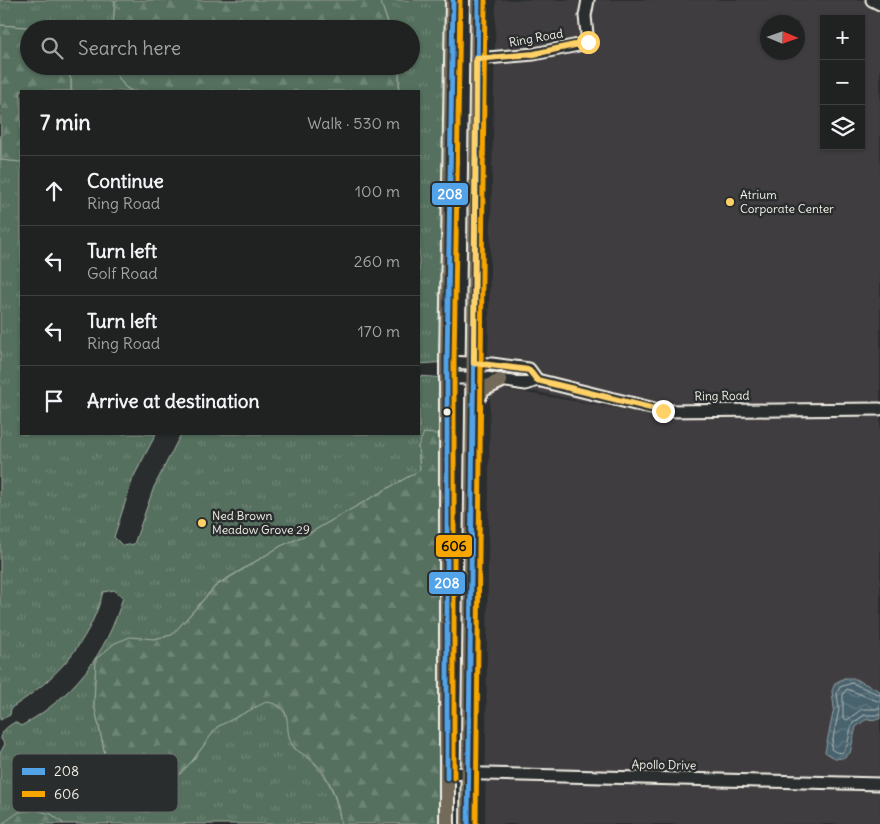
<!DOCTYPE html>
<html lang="en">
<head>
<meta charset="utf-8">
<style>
	body { margin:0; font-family:Delius,sans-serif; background:#2d2f2f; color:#f1f3f6 }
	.controls { position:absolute; right:15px; top:15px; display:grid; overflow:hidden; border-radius:0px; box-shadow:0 1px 4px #0004 }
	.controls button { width:45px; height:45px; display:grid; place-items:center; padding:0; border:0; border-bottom:1px solid #3d3f40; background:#202222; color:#f1f3f6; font:25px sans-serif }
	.compass { position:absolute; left:760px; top:15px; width:45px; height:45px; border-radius:50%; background:#202222; box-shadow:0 1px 4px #0004; rotate:92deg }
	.stop { position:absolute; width:15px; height:15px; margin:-11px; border:4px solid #ffd166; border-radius:50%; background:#fff }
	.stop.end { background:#ffd166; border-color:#fff; box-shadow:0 1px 5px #0008 }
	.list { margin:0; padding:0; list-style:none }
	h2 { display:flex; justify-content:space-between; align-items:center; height:65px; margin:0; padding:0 20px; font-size:21px }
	h2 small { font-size:16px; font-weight:400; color:#a2a4a5 }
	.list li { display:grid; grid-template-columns:32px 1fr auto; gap:15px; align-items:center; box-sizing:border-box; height:70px; padding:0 20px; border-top:1px solid #3d3f40 }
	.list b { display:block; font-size:19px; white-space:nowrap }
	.list p { margin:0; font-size:16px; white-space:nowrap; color:#a2a4a5 }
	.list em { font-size:16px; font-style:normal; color:#a2a4a5 }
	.icon { flex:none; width:28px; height:28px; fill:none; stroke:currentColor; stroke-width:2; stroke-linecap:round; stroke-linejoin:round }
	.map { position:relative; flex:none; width:880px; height:824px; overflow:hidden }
	.search { position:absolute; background:#202222; box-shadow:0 1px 4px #0004; left:20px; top:20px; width:400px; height:55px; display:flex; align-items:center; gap:12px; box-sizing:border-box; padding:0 18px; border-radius:28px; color:#a2a4a5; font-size:19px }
	.panel { position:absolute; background:#202222; box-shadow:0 1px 4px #0004; left:20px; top:90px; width:400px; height:345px; border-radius:0px }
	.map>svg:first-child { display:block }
	.built { fill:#3f3c41; fill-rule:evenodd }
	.grass { fill:url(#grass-tufts); stroke:#a4b0a3 }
	.forest { fill:url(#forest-firs); stroke:#a4b0a3 }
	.water { fill:url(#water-waves); stroke:#8e9c9f }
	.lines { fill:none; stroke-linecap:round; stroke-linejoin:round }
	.shore { stroke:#b0b8b7; stroke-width:1 }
	.minor-casing { stroke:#f4f1e8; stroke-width:15 }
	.major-casing { stroke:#f4f1e8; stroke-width:18 }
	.minor { stroke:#2a2d2e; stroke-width:11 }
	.major { stroke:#736b5a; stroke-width:14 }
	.bus-1-casing { stroke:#2a2d2e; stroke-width:9 }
	.bus-2-casing { stroke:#2a2d2e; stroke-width:9 }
	.bus-1 { stroke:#53a3e8; stroke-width:5 }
	.bus-2 { stroke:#f7a600; stroke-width:5 }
	.route { stroke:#ffd166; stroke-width:6 }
	.poi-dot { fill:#ffd166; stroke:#2a2d2e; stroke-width:2 }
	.bus-dot { fill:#f4f1e8; stroke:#2a2d2e; stroke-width:2 }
	.labels { text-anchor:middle; stroke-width:5; stroke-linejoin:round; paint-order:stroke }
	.street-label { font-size:12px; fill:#f4f1e8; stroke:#2a2d2e }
	.poi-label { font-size:12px; fill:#f4f1e8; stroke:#2a2d2e; text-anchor:start }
	.key { fill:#2a2d2e; stroke:#676866; stroke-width:1 }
	.key-label { font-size:14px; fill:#f4f1e8 }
	.line-badge { stroke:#2a2d2e; stroke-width:2 }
	.badge-label { font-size:14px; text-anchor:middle; font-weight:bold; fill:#fff }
	.pale-badge-label { font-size:14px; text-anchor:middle; font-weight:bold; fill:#111 }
</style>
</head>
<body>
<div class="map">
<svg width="880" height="824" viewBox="0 0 880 824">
	<defs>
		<pattern id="grass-tufts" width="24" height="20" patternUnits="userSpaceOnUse" patternTransform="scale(1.25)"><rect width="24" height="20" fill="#55705e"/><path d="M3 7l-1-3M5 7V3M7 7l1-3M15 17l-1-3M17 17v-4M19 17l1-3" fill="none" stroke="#6e8575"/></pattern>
		<pattern id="forest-firs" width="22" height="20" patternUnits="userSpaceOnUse" patternTransform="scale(1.25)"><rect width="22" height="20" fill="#55705e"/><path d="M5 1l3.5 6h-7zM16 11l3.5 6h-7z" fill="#6e8575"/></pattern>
		<pattern id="water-waves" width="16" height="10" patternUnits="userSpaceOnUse" patternTransform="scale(1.25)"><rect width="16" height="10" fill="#4a636e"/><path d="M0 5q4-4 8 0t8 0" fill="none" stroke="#657a83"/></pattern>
	</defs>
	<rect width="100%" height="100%" fill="#2a2d2e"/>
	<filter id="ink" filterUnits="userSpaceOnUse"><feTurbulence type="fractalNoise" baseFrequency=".02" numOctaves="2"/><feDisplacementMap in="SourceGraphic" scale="10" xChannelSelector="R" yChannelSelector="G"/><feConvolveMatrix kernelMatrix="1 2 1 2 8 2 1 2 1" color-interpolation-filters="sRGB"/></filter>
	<g filter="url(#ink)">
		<path class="built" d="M496,0H880V824H485L490,387L488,359ZM824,19H861V146H824ZM768,22H798V52H768ZM499,385L582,401L643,413L492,387Z"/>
		<g class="grass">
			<path d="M0,0H115L113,29H49L0,25Z"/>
			<path d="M380,0H453L447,362L419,364V91H399V66H411V29H390Z"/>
			<path d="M66,66H111L125,87L132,91H71V80Z"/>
			<path d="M0,135L1,160L21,162V434H156L133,478L114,537L123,546L134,544L154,487L181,434H419V376L447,378V435L418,446L420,470L306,535L281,546L216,585L172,635L154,639L115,643L96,659L94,704L105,754L106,771L116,797L159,806L175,779L193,760L217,727L266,701C290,705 290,728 294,748C324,765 336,791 341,824H64L51,814L0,824V753L5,744L1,739C1,731 8,726 15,722L21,726C72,698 107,654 123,597L114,590L103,592C89,644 55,680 11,708L10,715L0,720Z"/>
		</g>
		<g class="forest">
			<path d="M115,0H380L390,29H113Z"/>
			<path d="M0,25L49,29H29V66H66L71,80V91H21V162L1,160Z"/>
			<path d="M111,66H399V91H132L125,87Z"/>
			<path d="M424,433L447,435V824H341C338,802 331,777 314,762C308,756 297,752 293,746C281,729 298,706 266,702L217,727L193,760L175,779L159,806L148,812L135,810L125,807L116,798L106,771L105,754L94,704L96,659L115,643L130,637L154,639L172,635L216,586L281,546L308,534L420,470L418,446Z"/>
			<path d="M36,810L51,814L64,824H2L19,812Z"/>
		</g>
		<path class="water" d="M844,678H853L880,691V719L865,720L856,727L850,753C840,762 835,759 825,752L834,708L832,691L835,683Z"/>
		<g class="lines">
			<g class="shore">
				<path d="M880,695L852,683L840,687L837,693L839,709L831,749C850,763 847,734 853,723L864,715H880"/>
				<path d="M880,702L847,689L843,694V718L847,720L862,709H880"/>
			</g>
			<defs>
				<g id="minor">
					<path d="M872,0L880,4"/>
					<path d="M476,59L534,54L588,43L585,16L588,0"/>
					<path d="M447,362L492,364L529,369L537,380"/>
					<path d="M447,378H486L526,384L537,380L663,411L880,409"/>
					<path d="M447,773L880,784"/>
				</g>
				<g id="major">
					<path d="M474,404L483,389L500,381"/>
					<path d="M447,824V362L453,0"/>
					<path d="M468,824L478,0"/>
				</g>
			</defs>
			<use href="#minor" class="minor-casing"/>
			<use href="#major" class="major-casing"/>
			<use href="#minor" class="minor"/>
			<use href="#major" class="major"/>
			<defs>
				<g id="bus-1">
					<path d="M447,778V362L453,0"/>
					<path d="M468,824L478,0"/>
				</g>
				<g id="bus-2">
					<path d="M454,778V362L460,0"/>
					<path d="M476,824L485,0"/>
				</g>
			</defs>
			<use href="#bus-1" class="bus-1-casing"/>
			<use href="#bus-2" class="bus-2-casing"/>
			<use href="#bus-1" class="bus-1"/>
			<use href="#bus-2" class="bus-2"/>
		</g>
	</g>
	<g class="lines" filter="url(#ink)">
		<path class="route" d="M588,42L534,54L476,59L474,363L529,370L537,380L663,411"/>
	</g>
	<g class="poi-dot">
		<circle cx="730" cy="202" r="5"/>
		<circle cx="202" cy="523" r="5"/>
	</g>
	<circle class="bus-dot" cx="447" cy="412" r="4.5"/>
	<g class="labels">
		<g class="street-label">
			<text transform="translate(536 38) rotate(-10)" y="4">Ring Road</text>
			<text transform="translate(722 396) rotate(-1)" y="4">Ring Road</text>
			<text transform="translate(664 765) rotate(1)" y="4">Apollo Drive</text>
		</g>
		<g class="poi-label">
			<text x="740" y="199">Atrium<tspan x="740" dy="14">Corporate Center</tspan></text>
			<text x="212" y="520">Ned Brown<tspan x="212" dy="14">Meadow Grove 29</tspan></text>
		</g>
	</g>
	<rect x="12" y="754" width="166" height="58" rx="8" class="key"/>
	<rect x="22" y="768" width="23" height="7" fill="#53a3e8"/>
	<rect x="22" y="791" width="23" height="6" fill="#f7a600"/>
	<g class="key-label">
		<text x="54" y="776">208</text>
		<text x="54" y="799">606</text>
	</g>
	<g class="line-badge">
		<rect x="431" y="182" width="38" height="24" rx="5" fill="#53a3e8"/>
		<rect x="435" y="534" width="38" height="24" rx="5" fill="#f7a600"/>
		<rect x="428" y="571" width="38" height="24" rx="5" fill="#53a3e8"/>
	</g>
	<g class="badge-label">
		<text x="450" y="199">208</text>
		<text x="447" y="588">208</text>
	</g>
	<g class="pale-badge-label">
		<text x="454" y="551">606</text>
	</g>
</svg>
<div class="controls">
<button>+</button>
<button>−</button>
<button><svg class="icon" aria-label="layers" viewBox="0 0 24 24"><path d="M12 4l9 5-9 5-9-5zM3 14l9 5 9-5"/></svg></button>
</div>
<svg class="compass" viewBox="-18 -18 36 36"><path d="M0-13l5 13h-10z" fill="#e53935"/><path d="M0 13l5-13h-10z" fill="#a2a4a5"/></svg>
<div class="stop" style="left:588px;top:42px"></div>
<div class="stop end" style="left:663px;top:411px"></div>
<div class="search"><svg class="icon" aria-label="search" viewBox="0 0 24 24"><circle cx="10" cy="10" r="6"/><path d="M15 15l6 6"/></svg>Search here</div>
<section class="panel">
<h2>7 min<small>Walk · 530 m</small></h2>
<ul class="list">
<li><svg class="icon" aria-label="ahead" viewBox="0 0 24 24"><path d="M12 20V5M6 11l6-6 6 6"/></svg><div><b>Continue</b><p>Ring Road</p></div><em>100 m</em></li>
<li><svg class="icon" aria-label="left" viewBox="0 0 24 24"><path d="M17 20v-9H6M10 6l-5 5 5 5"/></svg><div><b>Turn left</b><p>Golf Road</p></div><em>260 m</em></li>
<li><svg class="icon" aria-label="left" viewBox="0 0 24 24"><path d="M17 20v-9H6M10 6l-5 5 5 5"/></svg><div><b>Turn left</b><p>Ring Road</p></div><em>170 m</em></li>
<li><svg class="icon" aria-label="arrive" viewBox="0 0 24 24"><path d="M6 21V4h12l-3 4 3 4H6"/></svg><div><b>Arrive at destination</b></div></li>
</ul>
</section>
</div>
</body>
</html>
